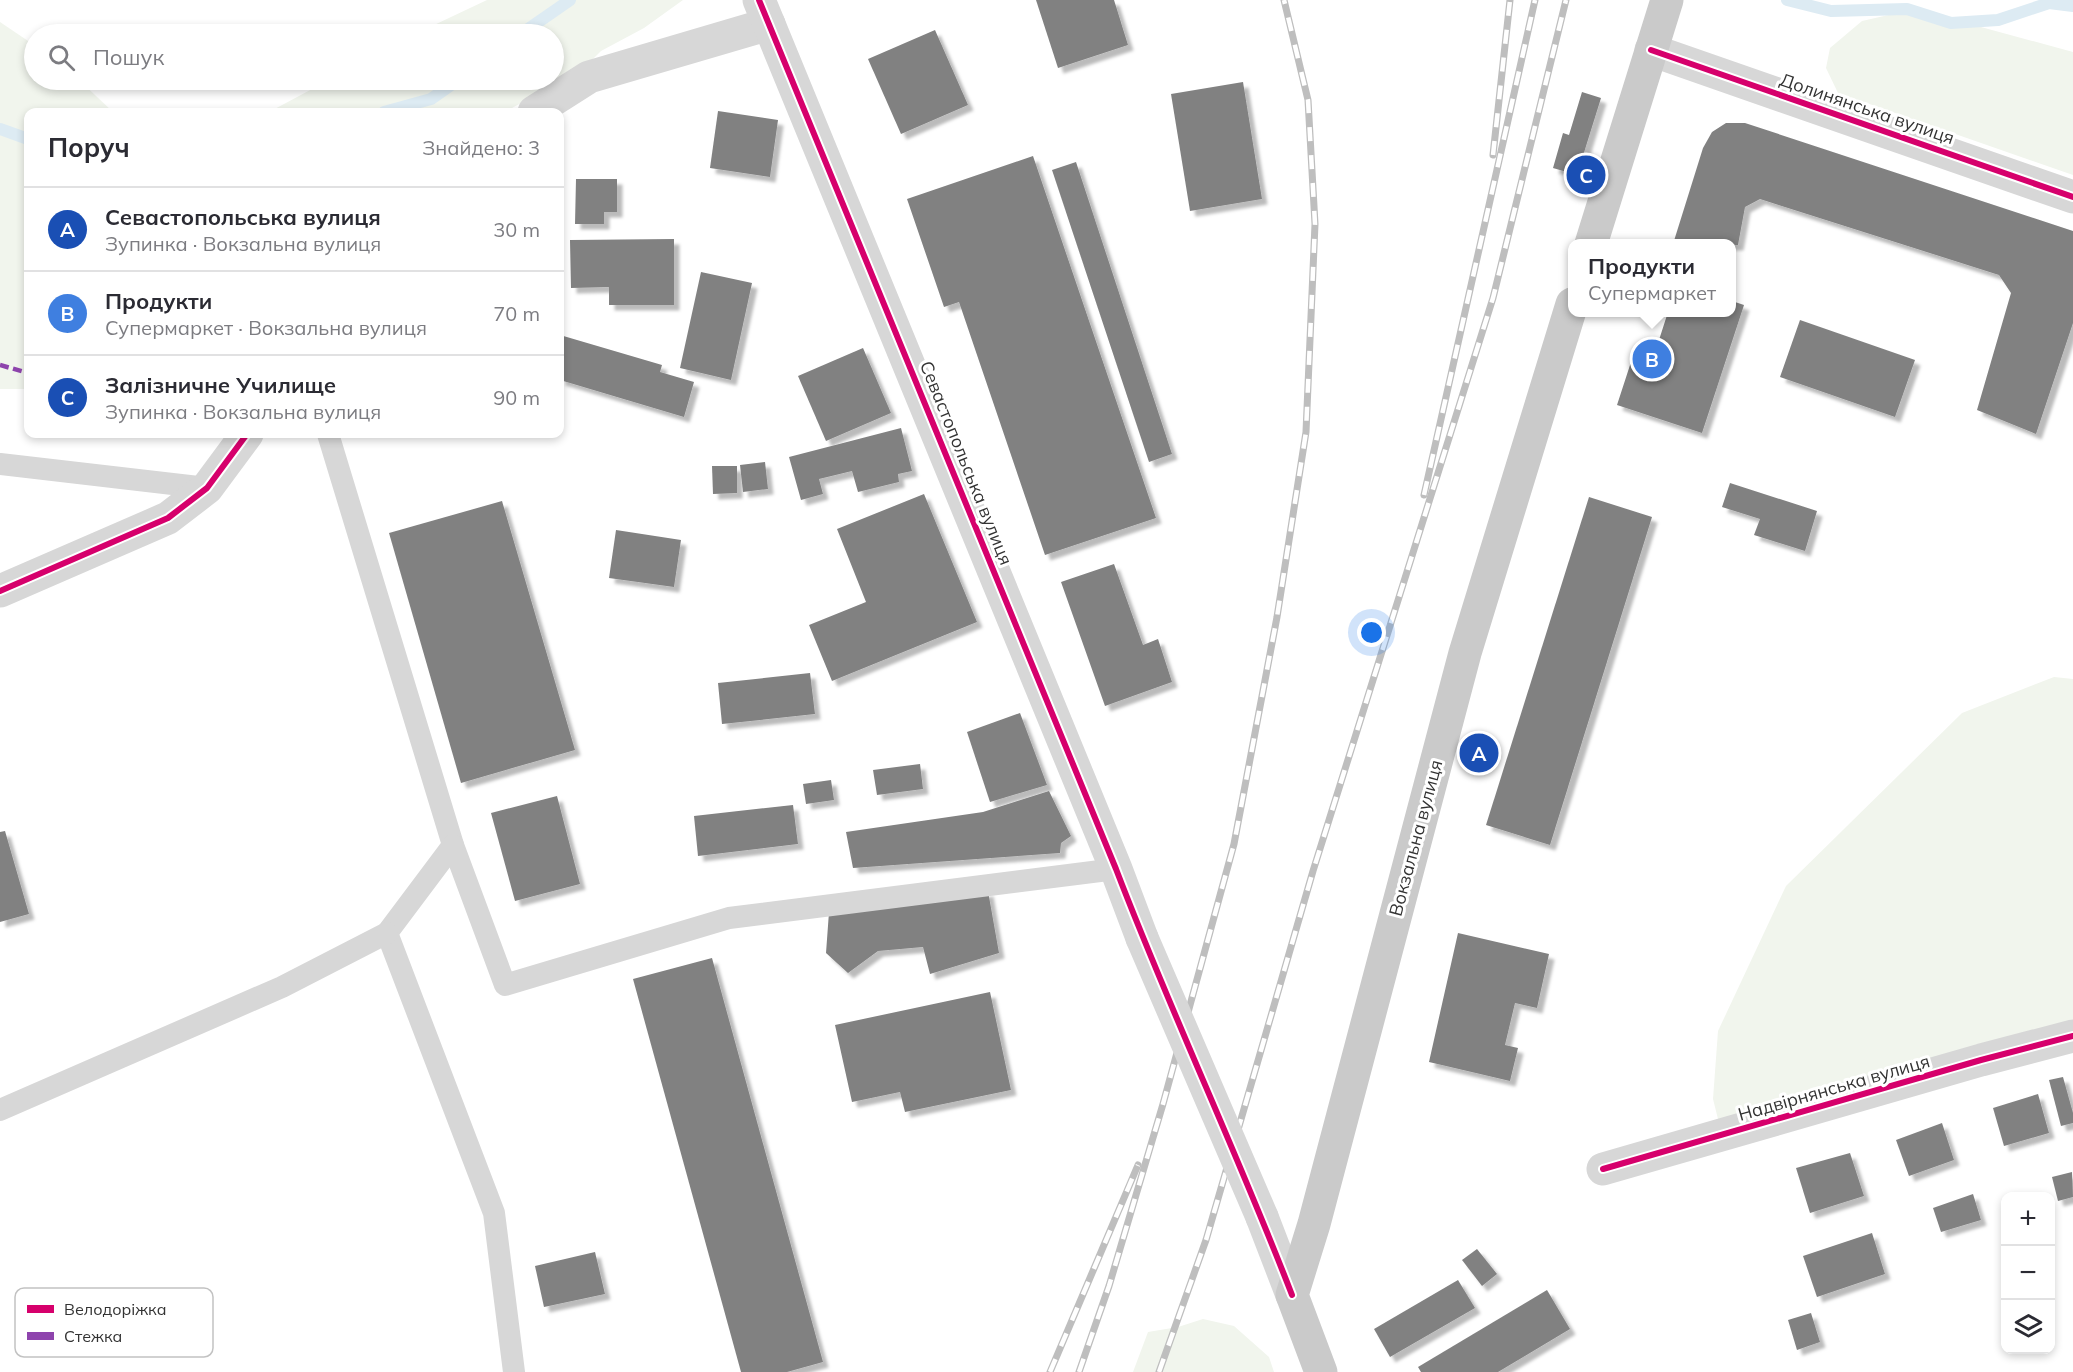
<!DOCTYPE html>
<html lang="uk">
<head>
<meta charset="utf-8">
<style>
	body { margin:0; font-family:Mulish,sans-serif; background:#f7f7f7; color:#2b2b33 }
	.controls { position:absolute; right:18px; bottom:18px; display:grid; overflow:hidden; border-radius:12px; box-shadow:0 3px 9px #0003 }
	.controls button { width:54px; height:54px; display:grid; place-items:center; padding:0; border:0; border-bottom:2px solid #e1e1e2; background:#fff; color:#2b2b33; font:30px sans-serif }
	.you { position:absolute; left:1372px; top:633px; width:21px; height:21px; margin:-15px; border:4px solid #fff; border-radius:50%; background:#1a73e8; box-shadow:0 0 0 9px #1a73e833 }
	.badge { display:grid; place-items:center; width:39px; height:39px; border-radius:50%; background:#b45309; color:#fff; font-size:20px; font-weight:700 }
	.pin { position:absolute; translate:-50% -50%; border:3px solid #fff; box-shadow:0 2px 6px #0006 }
	.popup { position:absolute; left:1568px; top:239px; width:168px; height:78px; box-sizing:border-box; display:grid; place-content:center; border-radius:12px; background:#fff; filter:drop-shadow(0 2px 4px #0005); font-size:20px; white-space:nowrap; color:#7c7c81 }
	.popup b { font-size:22px; color:#2b2b33 }
	.popup::after { content:''; position:absolute; left:50%; top:100%; margin-left:-12px; border:12px solid transparent; border-top-color:#fff }
	.list { margin:0; padding:0; list-style:none }
	h2 { display:flex; justify-content:space-between; align-items:center; height:78px; margin:0; padding:0 24px; font-size:26px }
	h2 small { font-size:20px; font-weight:400; color:#7c7c81 }
	.list li { display:grid; grid-template-columns:39px 1fr auto; gap:18px; align-items:center; box-sizing:border-box; height:84px; padding:0 24px; border-top:2px solid #e1e1e2 }
	.list b { display:block; font-size:22px; white-space:nowrap }
	.list p { margin:0; font-size:20px; white-space:nowrap; color:#7c7c81 }
	.list em { font-size:20px; font-style:normal; color:#7c7c81 }
	.icon { flex:none; width:33px; height:33px; fill:none; stroke:currentColor; stroke-width:2; stroke-linecap:round; stroke-linejoin:round }
	.map { position:relative; flex:none; width:2073px; height:1372px; overflow:hidden }
	.search { position:absolute; background:#fff; box-shadow:0 3px 9px #0003; left:24px; top:24px; width:540px; height:66px; display:flex; align-items:center; gap:15px; box-sizing:border-box; padding:0 21px; border-radius:33px; color:#7c7c81; font-size:22px }
	.panel { position:absolute; background:#fff; box-shadow:0 3px 9px #0003; left:24px; top:108px; width:540px; height:330px; border-radius:12px }
	.map>svg:first-child { display:block }
	.green { fill:#f1f5ed }
	.lines { fill:none; stroke-linecap:round; stroke-linejoin:round }
	.stream { stroke:#ddebf3; stroke-width:12 }
	.building { fill:#818181; filter:url(#shadow) }
	.service { stroke:#d7d7d7; stroke-width:22 }
	.minor { stroke:#d7d7d7; stroke-width:33 }
	.tertiary { stroke:#d7d7d7; stroke-width:33 }
	.primary { stroke:#cacaca; stroke-width:33 }
	.rail-casing { stroke:#bebebe; stroke-width:7 }
	.rail { stroke:#fff; stroke-width:4.5; stroke-dasharray:14; stroke-linecap:butt }
	.tertiary-bridge { stroke:#d7d7d7; stroke-width:33 }
	.quiet { stroke:#8e44ad; stroke-width:4.5; stroke-dasharray:9 4.5; stroke-linecap:butt }
	.cycleway-casing { stroke:#fff; stroke-width:10 }
	.cycleway { stroke:#d6006c; stroke-width:6 }
	.labels { text-anchor:middle; stroke-width:6; stroke-linejoin:round; paint-order:stroke }
	.street-label { font-size:18px; fill:#333; stroke:#fff }
	.key { fill:#fff; stroke:#c2c2c2; stroke-width:1.5 }
	.key-label { font-size:16px; fill:#333 }
</style>
</head>
<body>
<div class="map">
<svg width="2073" height="1372" viewBox="0 0 2073 1372">
	<defs>
		<filter id="shadow"><feDropShadow dx="5.5" dy="5.5" stdDeviation="1.5" flood-color="#0004"/></filter>
	</defs>
	<rect width="100%" height="100%" fill="#fff"/>
	<g class="green">
		<path d="M487,0H683L644,28L601,51L584,68L505,112H269L329,80H554V34H415Z"/>
		<path d="M1915,9L2073,52V175L1838,93L1826,68L1830,48L1862,21Z"/>
		<path d="M0,22L34,45V80H79L113,112H28V389H0Z"/>
		<path d="M2054,677L2073,679V1024L1721,1131L1713,1099L1718,1031L1786,886L1962,713Z"/>
		<path d="M1203,1319L1234,1326L1269,1357L1274,1372H1133L1148,1332L1178,1327Z"/>
	</g>
	<g class="lines">
		<g class="stream">
			<path d="M1787,0L1831,11L1907,9L1951,23L1998,20L2049,3L2073,6"/>
			<path d="M521,34L570,0"/>
			<path d="M384,112L431,99L458,80"/>
			<path d="M0,129L28,139"/>
		</g>
	</g>
	<g class="building">
		<path d="M1036,0H1114L1128,45L1058,68Z"/>
		<path d="M935,30L968,105L901,134L868,59Z"/>
		<path d="M1243,82L1262,199L1190,211L1171,94Z"/>
		<path d="M1582,92L1601,98L1577,175L1553,168L1563,133L1569,135Z"/>
		<path d="M718,111L778,120L770,177L710,168Z"/>
		<path d="M1726,123H1745L2073,231V323L2036,434L1977,410L2011,293L1999,275L1760,199L1745,207L1738,245L1673,244L1703,148L1712,132Z"/>
		<path d="M1033,156L1156,518L1045,555L959,302L944,307L907,199Z"/>
		<path d="M1076,162L1172,454L1149,462L1052,170Z"/>
		<path d="M576,179H617V212H604V224H575Z"/>
		<path d="M674,239V305H609V287L571,288L570,240Z"/>
		<path d="M701,272L752,283L731,380L680,368Z"/>
		<path d="M1732,301L1744,305L1702,433L1617,405L1631,362L1650,368L1668,312H1732Z"/>
		<path d="M1800,320L1915,360L1895,417L1780,377Z"/>
		<path d="M560,335L662,365L660,372L694,382L684,417L560,380Z"/>
		<path d="M863,348L891,413L826,441L798,376Z"/>
		<path d="M901,428L912,471L898,474L899,482L858,492L852,471L819,479L823,494L801,500L789,457Z"/>
		<path d="M765,462L768,489L743,492L740,465Z"/>
		<path d="M712,466H737V493L713,494Z"/>
		<path d="M1730,483L1817,511L1805,551L1754,535L1760,519L1722,507Z"/>
		<path d="M924,494L977,622L832,681L809,625L866,602L837,529Z"/>
		<path d="M1589,497L1652,517L1550,845L1486,825Z"/>
		<path d="M502,501L575,750L461,783L389,533Z"/>
		<path d="M616,530L681,540L674,587L609,578Z"/>
		<path d="M1114,564L1143,645L1158,639L1172,682L1105,706L1061,582Z"/>
		<path d="M810,673L815,714L722,724L718,683Z"/>
		<path d="M1020,713L1047,785L990,802L967,732Z"/>
		<path d="M920,764L923,789L877,795L873,770Z"/>
		<path d="M831,780L834,800L806,804L803,784Z"/>
		<path d="M1049,791L1071,836L1061,843L1060,853L853,868L846,832L983,812Z"/>
		<path d="M557,796L580,884L515,901L491,813Z"/>
		<path d="M793,805L798,844L698,856L694,816Z"/>
		<path d="M5,831L29,914L0,922V832Z"/>
		<path d="M988,891L999,953L930,974L923,947L878,951L848,973L826,953L829,912Z"/>
		<path d="M1458,933L1549,954L1537,1008L1515,1003L1505,1045L1518,1048L1510,1081L1429,1062Z"/>
		<path d="M712,958L823,1362L787,1372H741L633,979Z"/>
		<path d="M990,992L1011,1090L905,1112L900,1092L852,1102L835,1025Z"/>
		<path d="M2063,1077L2073,1113V1123L2061,1126L2049,1080Z"/>
		<path d="M2038,1094L2049,1133L2004,1146L1993,1108Z"/>
		<path d="M1942,1123L1954,1160L1909,1176L1896,1140Z"/>
		<path d="M1850,1153L1864,1196L1810,1213L1796,1168Z"/>
		<path d="M2072,1172L2073,1197L2058,1201L2052,1177Z"/>
		<path d="M1973,1194L1981,1220L1941,1232L1933,1208Z"/>
		<path d="M1872,1233L1885,1274L1817,1297L1803,1256Z"/>
		<path d="M1477,1249L1497,1274L1482,1286L1462,1260Z"/>
		<path d="M595,1252L605,1294L544,1307L535,1266Z"/>
		<path d="M1458,1280L1475,1308L1390,1357L1374,1329Z"/>
		<path d="M1547,1290L1570,1329L1498,1372H1421L1418,1367Z"/>
		<path d="M1811,1313L1820,1342L1797,1350L1788,1320Z"/>
	</g>
	<g class="lines">
		<g class="service">
			<path d="M328,434L453,845L505,985L729,918L1116,869"/>
			<path d="M0,464L207,488"/>
			<path d="M453,845L387,933L494,1213L514,1372"/>
			<path d="M0,1110L282,987L387,933"/>
		</g>
		<g class="minor">
			<path d="M1651,50L2073,197"/>
			<path d="M534,112L589,77L769,24"/>
			<path d="M0,591L168,518L207,488L247,434"/>
			<path d="M1603,1169L1981,1060L2073,1036"/>
		</g>
		<g class="tertiary">
			<path d="M759,0L1116,869L1142,938"/>
			<path d="M1262,1217L1292,1295"/>
		</g>
		<g class="primary">
			<path d="M1591,244L1667,0"/>
			<path d="M1321,1372L1292,1295L1314,1224L1465,653L1572,304"/>
		</g>
		<defs>
			<g id="rail">
				<path d="M1493,155L1510,0"/>
				<path d="M1424,495L1535,0"/>
				<path d="M1050,1372L1138,1165"/>
				<path d="M1079,1372L1109,1286L1163,1104L1234,844L1277,617L1306,432L1315,224L1308,100L1284,0"/>
				<path d="M1159,1372L1206,1240L1313,871L1493,298L1566,0"/>
			</g>
		</defs>
		<use href="#rail" class="rail-casing"/>
		<use href="#rail" class="rail"/>
		<path class="tertiary-bridge" d="M1142,938L1262,1217"/>
		<path class="quiet" d="M0,365L28,373"/>
		<defs>
			<g id="cycleway">
				<path d="M759,0L1116,869C1171,1013 1237,1152 1292,1295"/>
				<path d="M1651,50L2073,197"/>
				<path d="M0,591L168,518L207,488L247,434"/>
				<path d="M1603,1169L1981,1060L2073,1036"/>
			</g>
		</defs>
		<use href="#cycleway" class="cycleway-casing"/>
		<use href="#cycleway" class="cycleway"/>
	</g>
	<g class="labels">
		<g class="street-label">
			<text transform="translate(1867 109) rotate(19)" y="6">Долинянська вулиця</text>
			<text transform="translate(966 463) rotate(68)" y="6">Севастопольська вулиця</text>
			<text transform="translate(1416 838) rotate(-75)" y="6">Вокзальна вулиця</text>
			<text transform="translate(1834 1088) rotate(-16)" y="6">Надвірнянська вулиця</text>
		</g>
	</g>
	<rect x="15" y="1288" width="198" height="69" rx="9" class="key"/>
	<rect x="27" y="1305" width="27" height="8" fill="#d6006c"/>
	<rect x="27" y="1332" width="27" height="8" fill="#8e44ad"/>
	<g class="key-label">
		<text x="64" y="1315">Велодоріжка</text>
		<text x="64" y="1342">Стежка</text>
	</g>
</svg>
<div class="controls">
<button>+</button>
<button>−</button>
<button><svg class="icon" aria-label="layers" viewBox="0 0 24 24"><path d="M12 4l9 5-9 5-9-5zM3 14l9 5 9-5"/></svg></button>
</div>
<div class="you"></div>
<div class="pin badge" style="left:1479px;top:753px;background:#1a4fb4">A</div>
<div class="pin badge" style="left:1652px;top:359px;background:#3f7fe0">B</div>
<div class="popup"><b>Продукти</b>Супермаркет</div>
<div class="pin badge" style="left:1586px;top:175px;background:#1a4fb4">C</div>
<div class="search"><svg class="icon" aria-label="search" viewBox="0 0 24 24"><circle cx="10" cy="10" r="6"/><path d="M15 15l6 6"/></svg>Пошук</div>
<section class="panel">
<h2>Поруч<small>Знайдено: 3</small></h2>
<ul class="list">
<li><span class="badge" style="background:#1a4fb4">A</span><div><b>Севастопольська вулиця</b><p>Зупинка · Вокзальна вулиця</p></div><em>30 m</em></li>
<li><span class="badge" style="background:#3f7fe0">B</span><div><b>Продукти</b><p>Супермаркет · Вокзальна вулиця</p></div><em>70 m</em></li>
<li><span class="badge" style="background:#1a4fb4">C</span><div><b>Залізничне Училище</b><p>Зупинка · Вокзальна вулиця</p></div><em>90 m</em></li>
</ul>
</section>
</div>
</body>
</html>
